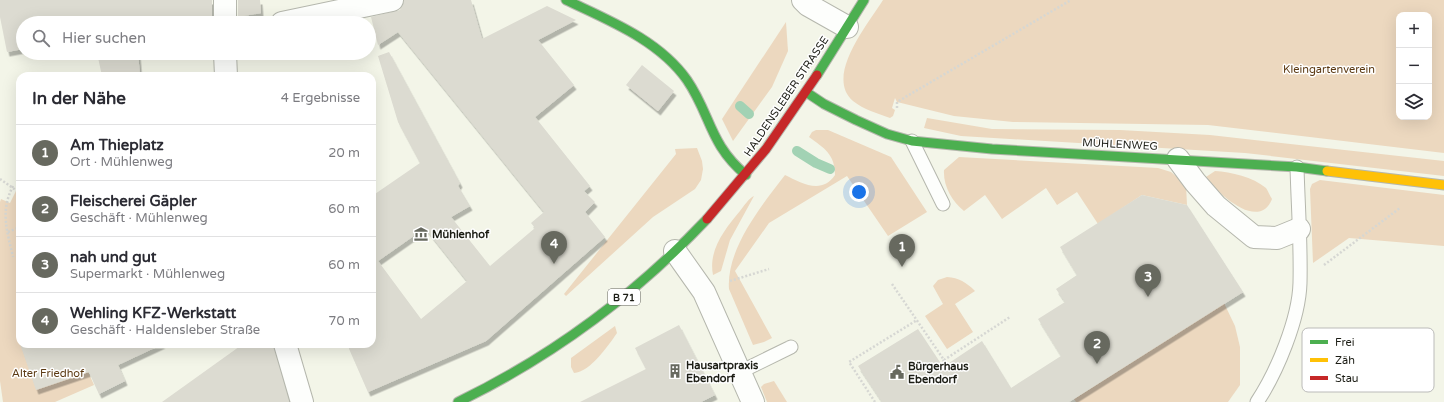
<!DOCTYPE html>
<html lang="de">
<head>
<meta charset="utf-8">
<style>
	body { margin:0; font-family:"Varela Round",sans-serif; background:#f7f7f7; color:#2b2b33 }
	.controls { position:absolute; right:12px; top:12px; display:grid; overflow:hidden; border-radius:8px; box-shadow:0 4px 16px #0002 }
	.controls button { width:36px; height:36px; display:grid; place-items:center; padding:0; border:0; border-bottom:1px solid #e1e1e2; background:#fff; color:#2b2b33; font:20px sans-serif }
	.you { position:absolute; left:859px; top:192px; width:14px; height:14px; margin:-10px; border:3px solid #fff; border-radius:50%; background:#1a73e8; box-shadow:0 0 0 6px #1a73e833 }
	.badge { display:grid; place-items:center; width:26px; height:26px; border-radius:50%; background:#67695f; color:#fff; font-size:13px; font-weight:700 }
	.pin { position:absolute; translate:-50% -33px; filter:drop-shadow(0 1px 2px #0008) }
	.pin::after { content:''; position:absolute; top:21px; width:14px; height:12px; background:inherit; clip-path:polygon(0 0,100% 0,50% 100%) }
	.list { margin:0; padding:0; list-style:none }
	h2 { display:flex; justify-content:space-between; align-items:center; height:52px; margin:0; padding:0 16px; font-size:17px }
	h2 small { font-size:13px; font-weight:400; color:#7c7c81 }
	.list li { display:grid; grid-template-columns:26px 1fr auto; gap:12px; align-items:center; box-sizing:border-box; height:56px; padding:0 16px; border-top:1px solid #e1e1e2 }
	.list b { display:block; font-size:15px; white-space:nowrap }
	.list p { margin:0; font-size:13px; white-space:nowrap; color:#7c7c81 }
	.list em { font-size:13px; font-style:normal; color:#7c7c81 }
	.icon { flex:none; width:22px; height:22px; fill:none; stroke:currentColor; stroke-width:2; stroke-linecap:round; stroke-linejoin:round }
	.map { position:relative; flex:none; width:1444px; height:402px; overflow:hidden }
	.search { position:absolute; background:#fff; box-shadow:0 4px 16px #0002; left:16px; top:16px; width:360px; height:44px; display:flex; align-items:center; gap:10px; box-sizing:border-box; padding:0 14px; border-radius:22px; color:#7c7c81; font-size:15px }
	.panel { position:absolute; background:#fff; box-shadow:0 4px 16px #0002; left:16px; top:72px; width:360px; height:276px; border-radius:12px }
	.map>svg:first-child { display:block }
	.green { fill:#ecd8bf; fill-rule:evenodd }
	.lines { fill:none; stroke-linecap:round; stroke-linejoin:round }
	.stream { stroke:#a2d2b4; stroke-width:10 }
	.building { fill:#dcdbd1; fill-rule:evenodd; filter:url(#shadow) }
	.lane-casing { stroke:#b5b7ad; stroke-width:15 }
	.street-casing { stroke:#b5b7ad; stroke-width:24 }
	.fast-casing { stroke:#b5b7ad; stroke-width:11 }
	.slow-casing { stroke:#b5b7ad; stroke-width:11 }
	.jam-casing { stroke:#b5b7ad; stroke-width:11 }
	.path { stroke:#d6d7d3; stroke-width:2.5; stroke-dasharray:2 2; stroke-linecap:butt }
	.lane { stroke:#fdfefc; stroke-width:13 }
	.street { stroke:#fdfefc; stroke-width:22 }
	.fast { stroke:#4caf50; stroke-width:9 }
	.slow { stroke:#ffc107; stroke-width:9 }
	.jam { stroke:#c62828; stroke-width:9 }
	.labels { text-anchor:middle; stroke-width:3; stroke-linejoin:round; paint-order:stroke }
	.shield { fill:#fff; stroke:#60615b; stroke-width:1 }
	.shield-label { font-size:10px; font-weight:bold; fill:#1c1d15 }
	.park-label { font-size:11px; fill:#5b3912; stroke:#fff }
	.street-label { font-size:11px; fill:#1c1d15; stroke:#fff }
	.poi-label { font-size:11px; font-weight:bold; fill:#1c1d15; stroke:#fff; text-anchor:start }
	.key { fill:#fff; stroke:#bbbbb9; stroke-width:1 }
	.key-label { font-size:11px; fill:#1c1d15 }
</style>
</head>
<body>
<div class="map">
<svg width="1444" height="402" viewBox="0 0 1444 402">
	<defs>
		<filter id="shadow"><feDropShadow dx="2.5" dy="4.5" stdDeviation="0" flood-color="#0004"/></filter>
	</defs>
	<rect width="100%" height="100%" fill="#f3f5e8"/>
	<g class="green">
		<path d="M883,0H1444V153L1208,125L1013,122L954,116L897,102L895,98L892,108L895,110L893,116L890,118C877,113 864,110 853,101C824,76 869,23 883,0ZM1399,15H1429V117H1399Z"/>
		<path d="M786,22L788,51L772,87L733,141L722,119Z"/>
		<path d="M927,118L992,129L1120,130L1210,135L1444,161V176L1245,153L961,136L924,128Z"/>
		<path d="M816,130H828L891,157L927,212L888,236L847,176L769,223L735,271L772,338L764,342L753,345L729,289C726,249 762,205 785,175C801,183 822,195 835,175C835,154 824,148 809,137L812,132Z"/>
		<path d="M697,148L702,161L703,169L701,180L695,189L653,217L566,296L564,294L676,154L675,149Z"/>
		<path d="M959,157L1158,168L1171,172L1186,185L1187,205L1142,195L1098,224L1077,192L1057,205L1046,188L1002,219L985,195L964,211C952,201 943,186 944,170Z"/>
		<path d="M1215,171C1231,172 1253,177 1266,188C1268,191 1270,196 1272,199C1259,232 1217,193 1206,177Z"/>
		<path d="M1320,180L1444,195V246L1349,238L1313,263L1310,189L1312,184Z"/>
		<path d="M20,183V344L81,356L94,385L55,402H3L0,381V202L1,199L10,203Z"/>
		<path d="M754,196L730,240L721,271L713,275C708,250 725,229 740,211C744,206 749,198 754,196Z"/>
		<path d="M947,277C959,278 966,282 975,291L955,304L973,332L947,349L925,316L943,304L933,286L938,280Z"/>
		<path d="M1224,303L1235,326L1240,347V385L1228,402H1076L1074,399Z"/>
		<path d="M615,326L617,333C608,346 590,372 574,373L571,367V358Z"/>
		<path d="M774,381L787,402H767L761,387L764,384Z"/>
	</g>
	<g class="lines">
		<g class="stream">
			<path d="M740,106L749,114"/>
			<path d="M797,151L816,163L830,169"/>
		</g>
	</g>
	<g class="building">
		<path d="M0,0H212V22L23,23V49L7,52L0,17Z"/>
		<path d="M238,0H260L261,13L238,17Z"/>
		<path d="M404,0H471L482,39L547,6L576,20L538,40L574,85L535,117L590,186L584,191L595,202L585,212L605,237L486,341L368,392L347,344H372V196L420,163L398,122L378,56L389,52L460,183L458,186L470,206L451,217L490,266L535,228L531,223L544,212L398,32L378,45L371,17L400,10ZM425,228L467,281L421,319L378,261Z"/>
		<path d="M97,53H138L140,76H102Z"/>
		<path d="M642,65L674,91L658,111L626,85Z"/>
		<path d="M1142,195L1187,205L1243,292L1069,402H882L858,366L918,329L943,367L982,341L1011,388L1061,356L1038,319L1065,302L1056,289L1077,275L1060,247Z"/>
		<path d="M679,325L715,395L701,402H580L646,369L635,348Z"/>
		<path d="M20,344H163L118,365L125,381L99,394L89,372L36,390Z"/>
		<path d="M243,344H273L289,402H162Z"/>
	</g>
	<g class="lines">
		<defs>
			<g id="lane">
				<path d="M912,141L943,204"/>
				<path d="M740,372L791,347"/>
				<path d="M1257,402C1277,372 1299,319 1300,283C1301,244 1298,205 1297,167"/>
			</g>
			<g id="street">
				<path d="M225,0V23"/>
				<path d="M803,0L808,5L847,27"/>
				<path d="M282,23L392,0"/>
				<path d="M225,53L226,76"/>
				<path d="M1178,159L1195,182L1216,206L1254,237L1277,238L1299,229"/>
				<path d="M675,251L704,292L753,402"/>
				<path d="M285,344L302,402"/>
			</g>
			<g id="fast">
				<path d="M566,0C608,20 659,40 687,80C711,115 709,144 746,175"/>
				<path d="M817,75L864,0"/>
				<path d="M806,92L824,104L856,120L887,134L912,141L992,149L1297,167L1327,171"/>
				<path d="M458,402C553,356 634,296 707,219"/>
			</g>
			<path id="slow" d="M1327,171L1444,185"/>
			<path id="jam" d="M707,219L766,149L817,75"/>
		</defs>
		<use href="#lane" class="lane-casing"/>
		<use href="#street" class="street-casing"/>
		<use href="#fast" class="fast-casing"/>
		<use href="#slow" class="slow-casing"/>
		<use href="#jam" class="jam-casing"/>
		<g class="path">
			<path d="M897,108V102L1071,0"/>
			<path d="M0,179L20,193"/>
			<path d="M13,186C0,211 7,231 13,257"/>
			<path d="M8,232L20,227"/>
			<path d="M1324,265L1400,208"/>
			<path d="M730,281L769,269"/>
			<path d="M892,284L944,360L1010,317"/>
			<path d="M941,365L944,360"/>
			<path d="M875,402L849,362L917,320"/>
		</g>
		<use href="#lane" class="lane"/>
		<use href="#street" class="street"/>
		<use href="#fast" class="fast"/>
		<use href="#slow" class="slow"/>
		<use href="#jam" class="jam"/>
	</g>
	<defs>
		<symbol id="museum-bare" viewBox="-9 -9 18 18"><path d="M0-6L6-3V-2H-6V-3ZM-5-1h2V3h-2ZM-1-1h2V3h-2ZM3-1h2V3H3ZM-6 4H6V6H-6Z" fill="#67695f" stroke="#fff" stroke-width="2.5" paint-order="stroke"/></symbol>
		<symbol id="building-bare" viewBox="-9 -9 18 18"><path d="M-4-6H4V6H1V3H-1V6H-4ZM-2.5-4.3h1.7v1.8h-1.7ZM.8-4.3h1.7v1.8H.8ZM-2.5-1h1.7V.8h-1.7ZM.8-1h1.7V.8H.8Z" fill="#67695f" stroke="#fff" stroke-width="2.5" paint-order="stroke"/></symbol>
		<symbol id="civic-bare" viewBox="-9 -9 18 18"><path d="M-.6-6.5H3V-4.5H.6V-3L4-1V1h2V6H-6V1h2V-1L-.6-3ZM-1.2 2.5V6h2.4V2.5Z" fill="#67695f" stroke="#fff" stroke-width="2.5" paint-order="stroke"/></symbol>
	</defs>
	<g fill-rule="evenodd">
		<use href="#museum-bare" x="411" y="224" width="20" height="20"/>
		<use href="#building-bare" x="665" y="361" width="20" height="20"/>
		<use href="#civic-bare" x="887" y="362" width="20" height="20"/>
	</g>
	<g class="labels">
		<rect class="shield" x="608" y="289" width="32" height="16" rx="3"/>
		<g class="shield-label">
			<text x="624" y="301">B 71</text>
		</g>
		<g class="park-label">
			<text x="1329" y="73">Kleingartenverein</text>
			<text x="48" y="377">Alter Friedhof</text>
		</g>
		<g class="street-label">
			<text transform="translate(786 96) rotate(-56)" y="4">HALDENSLEBER STRASSE</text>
			<text transform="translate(1120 144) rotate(3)" y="4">MÜHLENWEG</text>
		</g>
		<g class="poi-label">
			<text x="432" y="238">Mühlenhof</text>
			<text x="686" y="369">Hausartpraxis<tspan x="686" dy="13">Ebendorf</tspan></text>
			<text x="908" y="370">Bürgerhaus<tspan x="908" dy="13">Ebendorf</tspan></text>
		</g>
	</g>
	<rect x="1302" y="328" width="132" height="64" rx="6" class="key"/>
	<rect x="1310" y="340" width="18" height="4" fill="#4caf50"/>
	<rect x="1310" y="358" width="18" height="4" fill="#ffc107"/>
	<rect x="1310" y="376" width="18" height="4" fill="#c62828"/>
	<g class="key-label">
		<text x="1335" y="346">Frei</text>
		<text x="1335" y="364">Zäh</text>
		<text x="1335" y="382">Stau</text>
	</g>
</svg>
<div class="controls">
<button>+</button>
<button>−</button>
<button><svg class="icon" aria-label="layers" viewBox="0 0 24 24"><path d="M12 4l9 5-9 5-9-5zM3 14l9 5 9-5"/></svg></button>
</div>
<div class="you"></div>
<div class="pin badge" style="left:902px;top:267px">1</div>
<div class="pin badge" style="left:1097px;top:364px">2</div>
<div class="pin badge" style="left:1148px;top:297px">3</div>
<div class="pin badge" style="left:554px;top:264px">4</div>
<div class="search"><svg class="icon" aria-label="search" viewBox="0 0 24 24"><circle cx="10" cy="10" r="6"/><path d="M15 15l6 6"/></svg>Hier suchen</div>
<section class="panel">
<h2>In der Nähe<small>4 Ergebnisse</small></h2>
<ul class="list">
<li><span class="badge">1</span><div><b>Am Thieplatz</b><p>Ort · Mühlenweg</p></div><em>20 m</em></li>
<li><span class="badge">2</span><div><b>Fleischerei Gäpler</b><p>Geschäft · Mühlenweg</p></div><em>60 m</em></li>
<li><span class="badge">3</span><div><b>nah und gut</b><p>Supermarkt · Mühlenweg</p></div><em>60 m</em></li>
<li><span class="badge">4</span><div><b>Wehling KFZ-Werkstatt</b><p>Geschäft · Haldensleber Straße</p></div><em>70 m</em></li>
</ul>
</section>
</div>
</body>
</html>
